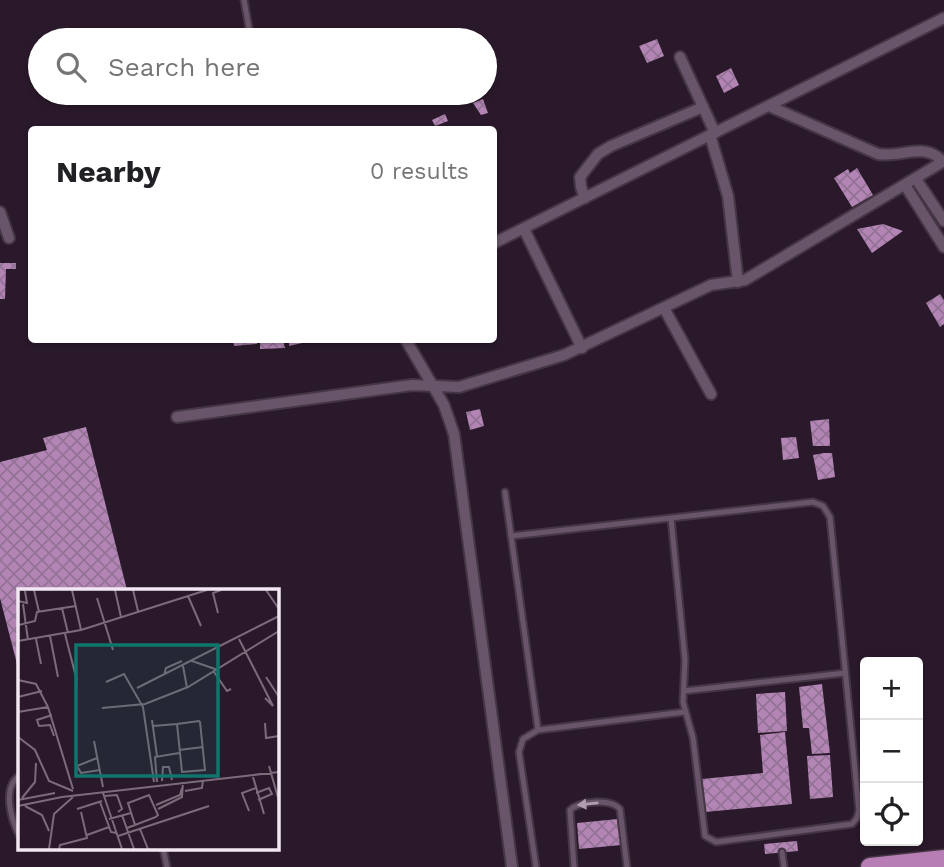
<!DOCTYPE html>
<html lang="en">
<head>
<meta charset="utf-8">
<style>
	body { margin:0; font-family:"Work Sans",sans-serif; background:#f6f6f6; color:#202124 }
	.controls { position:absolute; right:21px; bottom:21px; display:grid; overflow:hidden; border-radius:7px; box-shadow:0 2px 5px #0004 }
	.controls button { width:63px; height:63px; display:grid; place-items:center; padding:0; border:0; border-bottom:2px solid #e0e0e0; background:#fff; color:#202124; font:35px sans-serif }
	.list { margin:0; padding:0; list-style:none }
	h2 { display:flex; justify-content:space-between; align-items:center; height:91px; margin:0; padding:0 28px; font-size:30px }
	h2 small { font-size:23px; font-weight:400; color:#757577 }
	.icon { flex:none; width:38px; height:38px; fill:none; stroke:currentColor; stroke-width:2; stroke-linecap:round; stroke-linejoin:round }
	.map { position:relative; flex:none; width:944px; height:867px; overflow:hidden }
	.search { position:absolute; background:#fff; box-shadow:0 2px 5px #0004; left:28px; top:28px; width:469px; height:77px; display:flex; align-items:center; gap:18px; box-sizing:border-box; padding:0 24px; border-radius:38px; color:#757577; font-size:26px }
	.panel { position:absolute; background:#fff; box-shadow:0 2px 5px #0004; left:28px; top:126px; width:469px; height:217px; border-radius:7px }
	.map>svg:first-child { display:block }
	.building { fill:url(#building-cross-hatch) }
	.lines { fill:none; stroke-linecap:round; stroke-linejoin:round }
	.service-casing { stroke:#443644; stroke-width:9 }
	.minor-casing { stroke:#443644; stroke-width:14 }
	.trunk-casing { stroke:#443644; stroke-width:21 }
	.service { stroke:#69556a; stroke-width:5 }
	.minor { stroke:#69556a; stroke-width:10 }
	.trunk { stroke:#b67eb4; stroke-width:18 }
	.oneway { fill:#ae9eaf }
	.inset-road { fill:none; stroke:#7b6b7b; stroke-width:2 }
	.view { fill:#0f766e; fill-opacity:0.15; stroke:#0f766e; stroke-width:3.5 }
	.inset-edge { fill:none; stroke:#f4e7f4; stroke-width:3.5 }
</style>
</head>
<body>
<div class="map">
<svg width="944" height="867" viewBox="0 0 944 867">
	<defs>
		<pattern id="building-cross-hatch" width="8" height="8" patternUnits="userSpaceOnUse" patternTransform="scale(1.75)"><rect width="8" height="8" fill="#b385b5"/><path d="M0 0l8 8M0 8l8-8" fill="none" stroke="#937295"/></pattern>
	</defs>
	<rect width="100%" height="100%" fill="#2a192b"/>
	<g class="building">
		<path d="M272,32L274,40H263L262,34Z"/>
		<path d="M657,39L664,56L647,63L639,46Z"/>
		<path d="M731,68L739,85L724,93L716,76Z"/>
		<path d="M483,99L488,113L481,115L473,103Z"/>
		<path d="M445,114L448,121L435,126L432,120Z"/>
		<path d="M857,168L873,195L852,207L834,178L848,169L850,173Z"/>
		<path d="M883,224L903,231L872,253L857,229Z"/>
		<path d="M0,263H16V269H6L5,299H0Z"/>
		<path d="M940,294L944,300V324L940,327L926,303Z"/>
		<path d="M233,340H256L257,344L234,346Z"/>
		<path d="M260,340H283L285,348L260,349Z"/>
		<path d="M289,340H311V341L289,346Z"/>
		<path d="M480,409L484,426L470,430L466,412Z"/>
		<path d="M829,419L830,446H813L810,421Z"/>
		<path d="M86,427L127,590H19L18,668L0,598V462L47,450L43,438Z"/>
		<path d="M796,437L799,458L783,460L781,438Z"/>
		<path d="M824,453H832L835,477L818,480L813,455Z"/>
		<path d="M822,684L830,753L812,754L809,728H803L799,687Z"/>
		<path d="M785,692L787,731L758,733L756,694Z"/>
		<path d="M785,732L792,804L705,812L702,779L763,773L760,735Z"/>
		<path d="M830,755L833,797L810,799L807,756Z"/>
		<path d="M618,819L621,845L579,849L577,823Z"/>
		<path d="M797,841L798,851L765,854L764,844Z"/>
	</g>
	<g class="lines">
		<defs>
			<g id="service">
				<path d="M244,0L250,34"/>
				<path d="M505,492L538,730"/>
				<path d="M511,536L813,502L823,506L830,517L859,810L857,818L852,824L716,842L705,836L693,738L683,702L685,660L671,518"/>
				<path d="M684,691L845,673"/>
				<path d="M19,776C2,788 11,819 19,835"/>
				<path d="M163,848L167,867"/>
				<path d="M782,852L784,867"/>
				<path d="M536,867L519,752L523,739L538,730L684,712"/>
				<path d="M574,867L570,810C580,801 611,798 620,809L627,867"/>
			</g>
			<g id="minor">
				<path d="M680,57L715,133"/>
				<path d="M769,106L878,154C902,158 925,141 943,162"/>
				<path d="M710,135L728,196L738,282"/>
				<path d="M916,179L944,221"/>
				<path d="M905,185L944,247"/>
				<path d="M585,198L581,187L580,177L598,154L611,146L703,107"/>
				<path d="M0,212L9,238"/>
				<path d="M524,229L582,348"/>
				<path d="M494,243L944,18"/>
				<path d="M664,308L711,394"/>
				<path d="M406,340L444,405L454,434L512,867"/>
				<path d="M177,417L412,385L459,387L564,355L711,285L745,280L944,161"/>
			</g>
			<path id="trunk" d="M870,867L944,859"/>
		</defs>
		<use href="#service" class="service-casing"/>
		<use href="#minor" class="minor-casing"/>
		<use href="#trunk" class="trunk-casing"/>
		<use href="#service" class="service"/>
		<use href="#minor" class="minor"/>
		<use href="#trunk" class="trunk"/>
	</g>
	<defs><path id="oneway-solid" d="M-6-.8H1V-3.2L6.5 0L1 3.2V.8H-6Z" transform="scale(1.75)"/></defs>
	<use class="oneway" href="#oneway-solid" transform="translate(588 804) rotate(174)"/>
	<g transform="translate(18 589)">
		<rect width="261" height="261" fill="#2a192b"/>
		<path class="inset-road" d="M16,1L21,23M54,1L63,41M97,1L103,28M115,1L120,22M248,1L261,20M170,7L183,37M79,9L95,61M0,12L9,14L7,2M5,15L10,51M44,19L50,44M200,24L195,4L203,1M1,36L17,32L19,23L58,17M47,45L59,92M32,47L40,88M18,50L23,75M221,50L255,117L247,109M0,52L63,41L189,1M174,72L200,81M165,77L169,99M196,83L209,102L213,100M146,86L148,79L164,72M248,88L261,108M0,91L18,95L30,118L0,123M88,93L106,85L125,118L136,193M119,99L261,27M0,108L24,102M30,118L55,200M84,119L127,115L170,98L261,42M34,126L19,131L21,137L32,136L36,147M134,131L139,167M247,134L248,149L261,147M135,137L159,135L181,132L182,133L187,181L164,183L159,135M0,148L17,161L31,192L55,202M76,152L85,198M161,161L185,158M79,169L59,177L63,184L82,181M251,177L261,212M235,188L246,225M144,192L145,178H151L154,191M139,193L137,168L161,164M167,202L184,199L185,191M85,204L104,260M238,204L251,199L254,205L240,211M86,207L99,206L104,220L100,223M4,209L17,193L18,174M0,211L37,204M82,213L93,243L98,244M138,216L162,206L164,199M0,217L44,208L261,183M7,217L24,226L31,242M59,220L84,212M140,220L164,208L165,193M231,222L224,204L238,199M104,226L116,260M91,230L113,224M109,239L117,236L138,228L140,226L131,206L110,214L117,236M122,240L130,260M69,246L91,238M100,247L191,217M31,260L36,225L55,208M41,260L42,256L69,249L63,223"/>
		<path class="view" d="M58,56H200V187H58Z"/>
		<rect width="261" height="261" class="inset-edge"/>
	</g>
</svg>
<div class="controls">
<button>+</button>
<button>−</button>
<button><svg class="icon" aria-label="locate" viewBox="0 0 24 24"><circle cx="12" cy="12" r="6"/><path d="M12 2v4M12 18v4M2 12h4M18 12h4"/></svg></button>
</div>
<div class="search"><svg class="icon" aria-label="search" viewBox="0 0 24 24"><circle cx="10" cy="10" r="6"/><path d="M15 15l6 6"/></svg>Search here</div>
<section class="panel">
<h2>Nearby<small>0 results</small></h2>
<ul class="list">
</ul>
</section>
</div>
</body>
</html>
